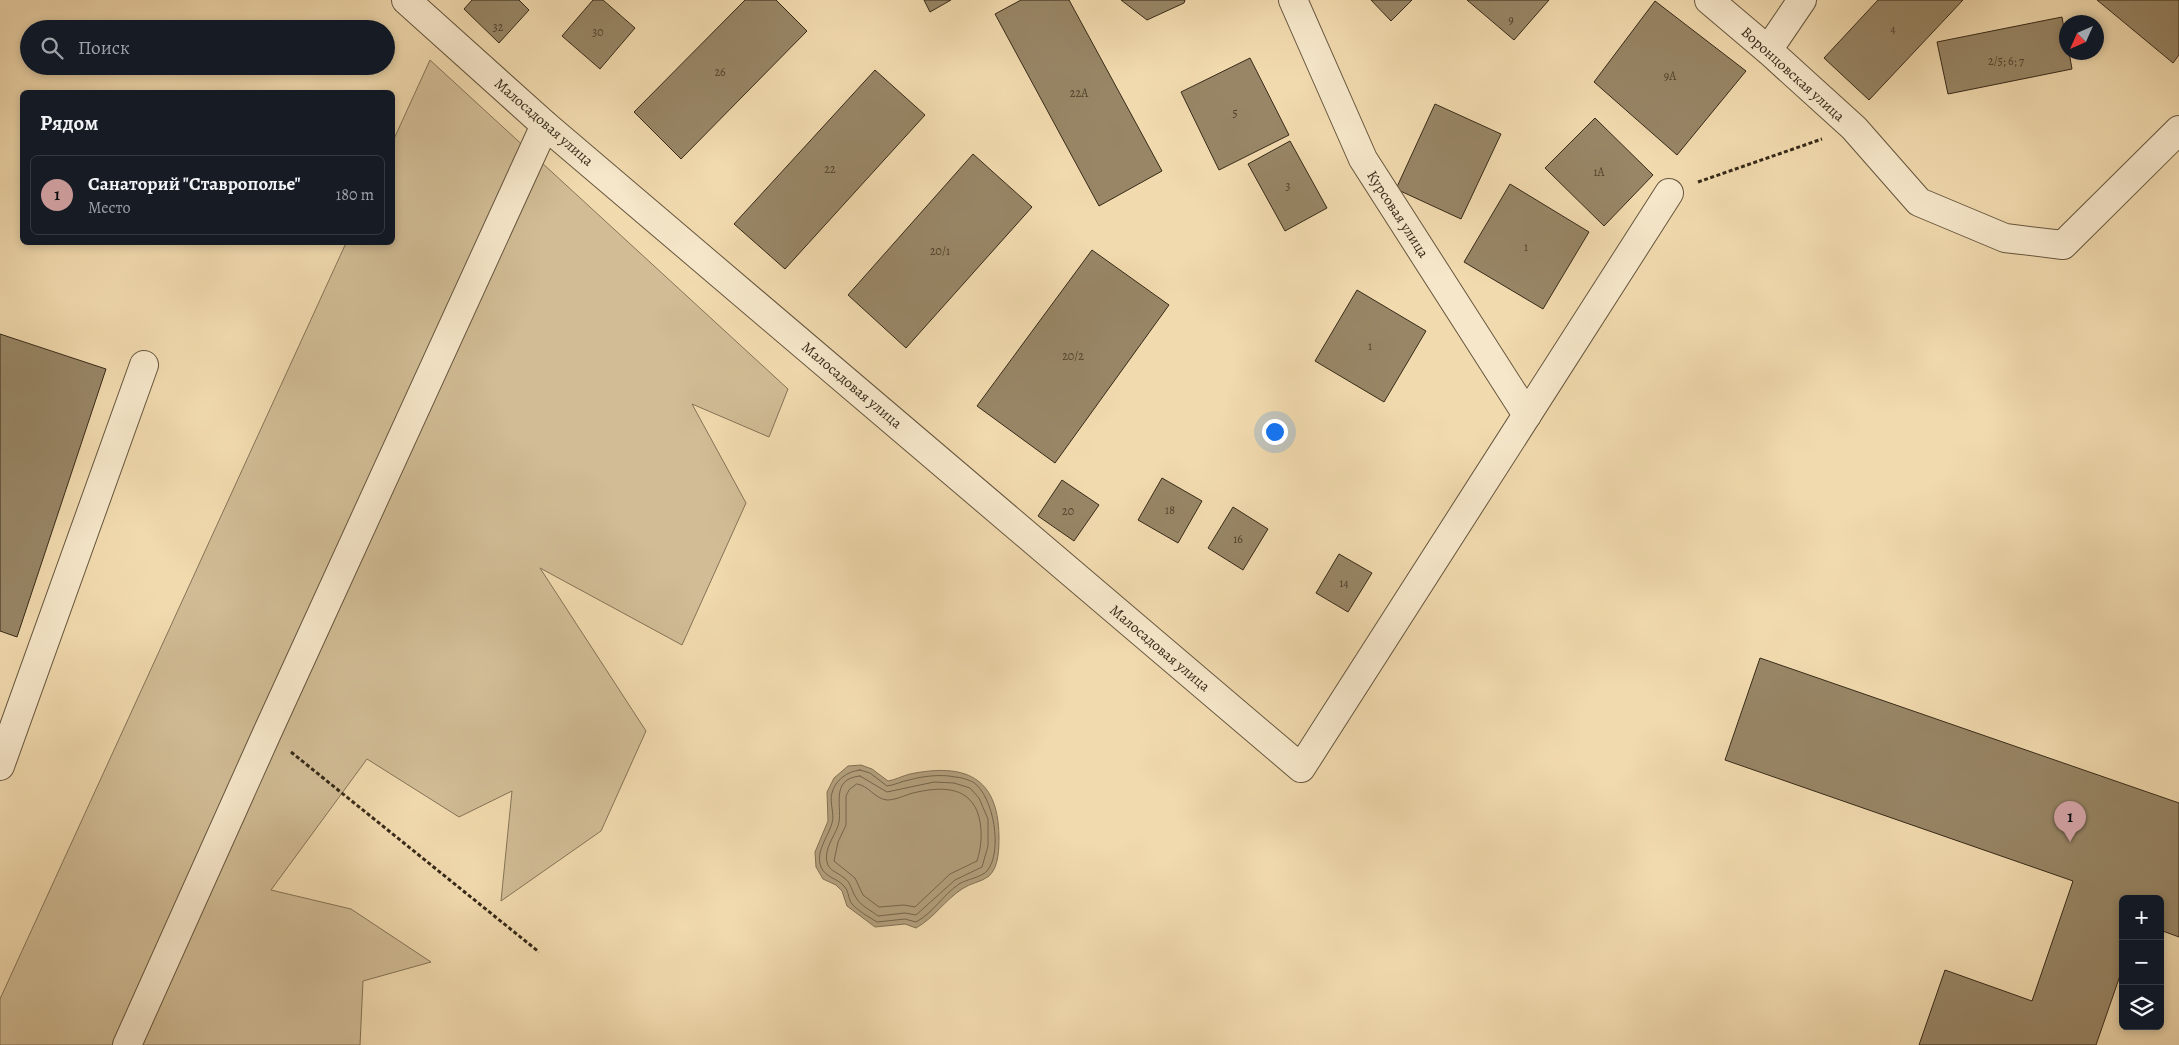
<!DOCTYPE html>
<html lang="ru">
<head>
<meta charset="utf-8">
<style>
	body { margin:0; font-family:Alegreya,serif; background:#20242c; color:#f1f3f6 }
	.controls { position:absolute; right:15px; bottom:15px; display:grid; overflow:hidden; border-radius:8px; box-shadow:0 2px 8px #0003 }
	.controls button { width:45px; height:45px; display:grid; place-items:center; padding:0; border:0; border-bottom:1px solid #363941; background:#171b24; color:#f1f3f6; font:25px sans-serif }
	.compass { position:absolute; left:2059px; top:15px; width:45px; height:45px; border-radius:50%; background:#171b24; box-shadow:0 2px 8px #0003; rotate:225deg }
	.you { position:absolute; left:1274px; top:431px; width:18px; height:18px; margin:-12px; border:4px solid #fff; border-radius:50%; background:#1a73e8; box-shadow:0 0 0 8px #1a73e833 }
	.badge { display:grid; place-items:center; width:32px; height:32px; border-radius:50%; background:#c59692; color:#111; font-size:16px; font-weight:700 }
	.pin { position:absolute; translate:-50% -41px; filter:drop-shadow(0 1px 2px #0008) }
	.pin::after { content:''; position:absolute; top:26px; width:18px; height:15px; background:inherit; clip-path:polygon(0 0,100% 0,50% 100%) }
	.list { margin:0; padding:0; list-style:none }
	h2 { display:flex; justify-content:space-between; align-items:center; height:65px; margin:0; padding:0 20px; font-size:21px }
	h2 small { font-size:16px; font-weight:400; color:#9ea1a6 }
	.list li { display:grid; grid-template-columns:32px 1fr auto; gap:15px; align-items:center; box-sizing:border-box; height:80px; margin:0 10px 10px; padding:0 10px; border:1px solid #363941; border-radius:8px }
	.list b { display:block; font-size:19px; white-space:nowrap }
	.list p { margin:0; font-size:16px; white-space:nowrap; color:#9ea1a6 }
	.list em { font-size:16px; font-style:normal; color:#9ea1a6 }
	.icon { flex:none; width:28px; height:28px; fill:none; stroke:currentColor; stroke-width:2; stroke-linecap:round; stroke-linejoin:round }
	.map { position:relative; flex:none; width:2179px; height:1045px; overflow:hidden }
	.search { position:absolute; background:#171b24; box-shadow:0 2px 8px #0003; left:20px; top:20px; width:375px; height:55px; display:flex; align-items:center; gap:12px; box-sizing:border-box; padding:0 18px; border-radius:28px; color:#9ea1a6; font-size:19px }
	.panel { position:absolute; background:#171b24; box-shadow:0 2px 8px #0003; left:20px; top:90px; width:375px; height:155px; border-radius:8px }
	.map>svg:first-child { display:block }
	.green { fill:#d1bc95; stroke:#847357 }
	.water { fill:#b29e7b; stroke:#817054 }
	.lines { fill:none; stroke-linecap:round; stroke-linejoin:round }
	.shore { stroke:#74644a; stroke-width:1 }
	.building { fill:#988666; stroke:#372a19 }
	.minor-casing { stroke:#66563e; stroke-width:30 }
	.path { stroke:#372a19; stroke-width:3; stroke-dasharray:4 2.5; stroke-linecap:butt }
	.minor { stroke:#f6e7ca; stroke-width:28 }
	.labels { text-anchor:middle; stroke-width:4; stroke-linejoin:round; paint-order:stroke }
	.number-label { font-size:12px; fill:#4f412c }
	.street-label { font-size:15px; fill:#372a19; stroke:#f6e7ca }
</style>
</head>
<body>
<div class="map">
<svg width="2179" height="1045" viewBox="0 0 2179 1045">
	<rect width="100%" height="100%" fill="#f1daae"/>
	<filter id="stains"><feTurbulence type="fractalNoise" baseFrequency=".004" numOctaves="4"/><feColorMatrix values="0 0 0 0 .2 0 0 0 0 .09 0 0 0 0 .02 0 0 0 .5 -.17"/></filter>
	<radialGradient id="worn" r=".72"><stop offset=".6" stop-color="#630" stop-opacity="0"/><stop offset="1" stop-color="#630" stop-opacity=".3"/></radialGradient>
	<path class="green" d="M430,60L788,389L769,437L692,404L746,503L682,645L540,568L646,731L601,831L501,901L512,791L459,817L367,759L271,890L351,909L431,962L363,981L360,1045H0V999L346,243L392,242L393,141Z"/>
	<path class="water" d="M861,765L872,769L888,781C895,780 902,776 910,774C964,763 998,776 999,836C999,848 999,867 989,876C982,882 970,883 962,889C945,900 934,918 916,928L905,924L875,927L847,906L842,891L836,885L823,879L816,867L815,852L828,821L827,792L834,778L848,766Z"/>
	<g class="lines">
		<g class="shore">
			<path d="M860,770L870,773L887,786C895,785 902,781 909,780C923,776 941,774 955,777C960,777 969,780 973,782C994,796 1003,852 987,871C980,878 967,879 959,884C943,895 933,913 916,922L905,919L877,922C869,917 858,911 852,904C848,899 849,891 844,886C837,878 826,878 821,867C815,852 828,837 832,823C835,814 829,802 832,793C835,780 848,771 860,770Z"/>
			<path d="M860,776L887,792L934,782L954,783L970,788L979,798L988,819V846L982,867L955,880L916,915L905,913L878,916C872,911 861,906 857,899C851,891 852,883 843,877C837,872 829,871 827,862C824,849 834,837 838,826C844,809 828,779 860,776Z"/>
			<path d="M857,784C868,785 875,799 887,800C896,800 905,795 913,793C938,787 966,785 977,811C983,826 982,846 977,861L950,874L915,907L904,905L879,907L863,895L855,878L834,861L838,842L846,825V796L849,790Z"/>
		</g>
	</g>
	<g class="building">
		<path d="M472,0H519L529,10L499,43L464,9Z"/>
		<path d="M593,0H603L635,28L600,69L562,36Z"/>
		<path d="M745,0H776L807,31L681,159L634,112Z"/>
		<path d="M924,0H951L930,12Z"/>
		<path d="M1021,0H1069L1162,171L1099,206L995,14Z"/>
		<path d="M1121,0H1185L1184,3L1147,20Z"/>
		<path d="M1371,0H1412L1391,21Z"/>
		<path d="M1467,0H1549L1514,40Z"/>
		<path d="M1878,0H1963L1869,100L1824,58Z"/>
		<path d="M2097,0H2179V55L2173,63Z"/>
		<path d="M1655,1L1746,71L1677,155L1594,82Z"/>
		<path d="M2062,17L2066,40V52H2069L2072,69L1948,94L1937,42Z"/>
		<path d="M1250,58L1289,135L1219,170L1181,92Z"/>
		<path d="M875,70L925,115L785,269L734,224Z"/>
		<path d="M1435,104L1501,134L1461,219L1396,189Z"/>
		<path d="M1595,118L1653,175L1604,226L1545,168Z"/>
		<path d="M1290,141L1327,208L1285,231L1248,164Z"/>
		<path d="M973,154L1032,207L906,348L848,295Z"/>
		<path d="M1510,184L1589,232L1543,309L1464,262Z"/>
		<path d="M1092,250L1169,305L1055,463L977,406Z"/>
		<path d="M1357,290L1426,331L1384,402L1315,361Z"/>
		<path d="M0,334L106,369L17,637L0,631Z"/>
		<path d="M1162,478L1202,501L1178,543L1138,520Z"/>
		<path d="M1062,480L1099,505L1074,541L1038,516Z"/>
		<path d="M1233,507L1268,529L1243,570L1208,548Z"/>
		<path d="M1339,554L1372,573L1348,612L1316,593Z"/>
		<path d="M1760,658L2179,803V937L2160,930V899H2123V967L2096,1045H1919L1945,970L2032,1001L2073,881L1725,760Z"/>
	</g>
	<g class="lines">
		<defs>
			<g id="minor">
				<path d="M406,0L545,125L1301,768L1669,193"/>
				<path d="M1293,0L1363,159L1527,415"/>
				<path d="M1709,0L1768,50L1854,128L1919,202L2005,238L2063,245L2179,130"/>
				<path d="M1768,50L1802,0"/>
				<path d="M0,766L144,365"/>
				<path d="M127,1045L267,733L545,125"/>
			</g>
		</defs>
		<use href="#minor" class="minor-casing"/>
		<g class="path">
			<path d="M1698,182L1822,139"/>
			<path d="M291,752L539,952"/>
		</g>
		<use href="#minor" class="minor"/>
	</g>
	<g class="labels">
		<g class="number-label">
			<text x="1511" y="24">9</text>
			<text x="498" y="31">32</text>
			<text x="1893" y="33">4</text>
			<text x="598" y="36">30</text>
			<text x="2006" y="65">2/5; 6; 7</text>
			<text x="720" y="76">26</text>
			<text x="1670" y="80">9А</text>
			<text x="1079" y="97">22А</text>
			<text x="1235" y="117">5</text>
			<text x="830" y="173">22</text>
			<text x="1599" y="176">1А</text>
			<text x="1288" y="190">3</text>
			<text x="1526" y="251">1</text>
			<text x="940" y="255">20/1</text>
			<text x="1370" y="350">1</text>
			<text x="1073" y="360">20/2</text>
			<text x="1170" y="514">18</text>
			<text x="1068" y="515">20</text>
			<text x="1238" y="543">16</text>
			<text x="1344" y="587">14</text>
		</g>
		<g class="street-label">
			<text transform="translate(1793 74) rotate(42)" y="5">Воронцовская улица</text>
			<text transform="translate(544 122) rotate(41)" y="5">Малосадовая улица</text>
			<text transform="translate(1398 214) rotate(57)" y="5">Курсовая улица</text>
			<text transform="translate(852 385) rotate(40)" y="5">Малосадовая улица</text>
			<text transform="translate(1160 648) rotate(40)" y="5">Малосадовая улица</text>
		</g>
	</g>
	<rect width="100%" height="100%" filter="url(#stains)"/>
	<rect width="100%" height="100%" fill="url(#worn)"/>
</svg>
<div class="controls">
<button>+</button>
<button>−</button>
<button><svg class="icon" aria-label="layers" viewBox="0 0 24 24"><path d="M12 4l9 5-9 5-9-5zM3 14l9 5 9-5"/></svg></button>
</div>
<svg class="compass" viewBox="-18 -18 36 36"><path d="M0-13l5 13h-10z" fill="#e53935"/><path d="M0 13l5-13h-10z" fill="#9ea1a6"/></svg>
<div class="you"></div>
<div class="pin badge" style="left:2070px;top:842px">1</div>
<div class="search"><svg class="icon" aria-label="search" viewBox="0 0 24 24"><circle cx="10" cy="10" r="6"/><path d="M15 15l6 6"/></svg>Поиск</div>
<section class="panel">
<h2>Рядом<small></small></h2>
<ul class="list">
<li><span class="badge">1</span><div><b>Санаторий &quot;Ставрополье&quot;</b><p>Место</p></div><em>180 m</em></li>
</ul>
</section>
</div>
</body>
</html>
